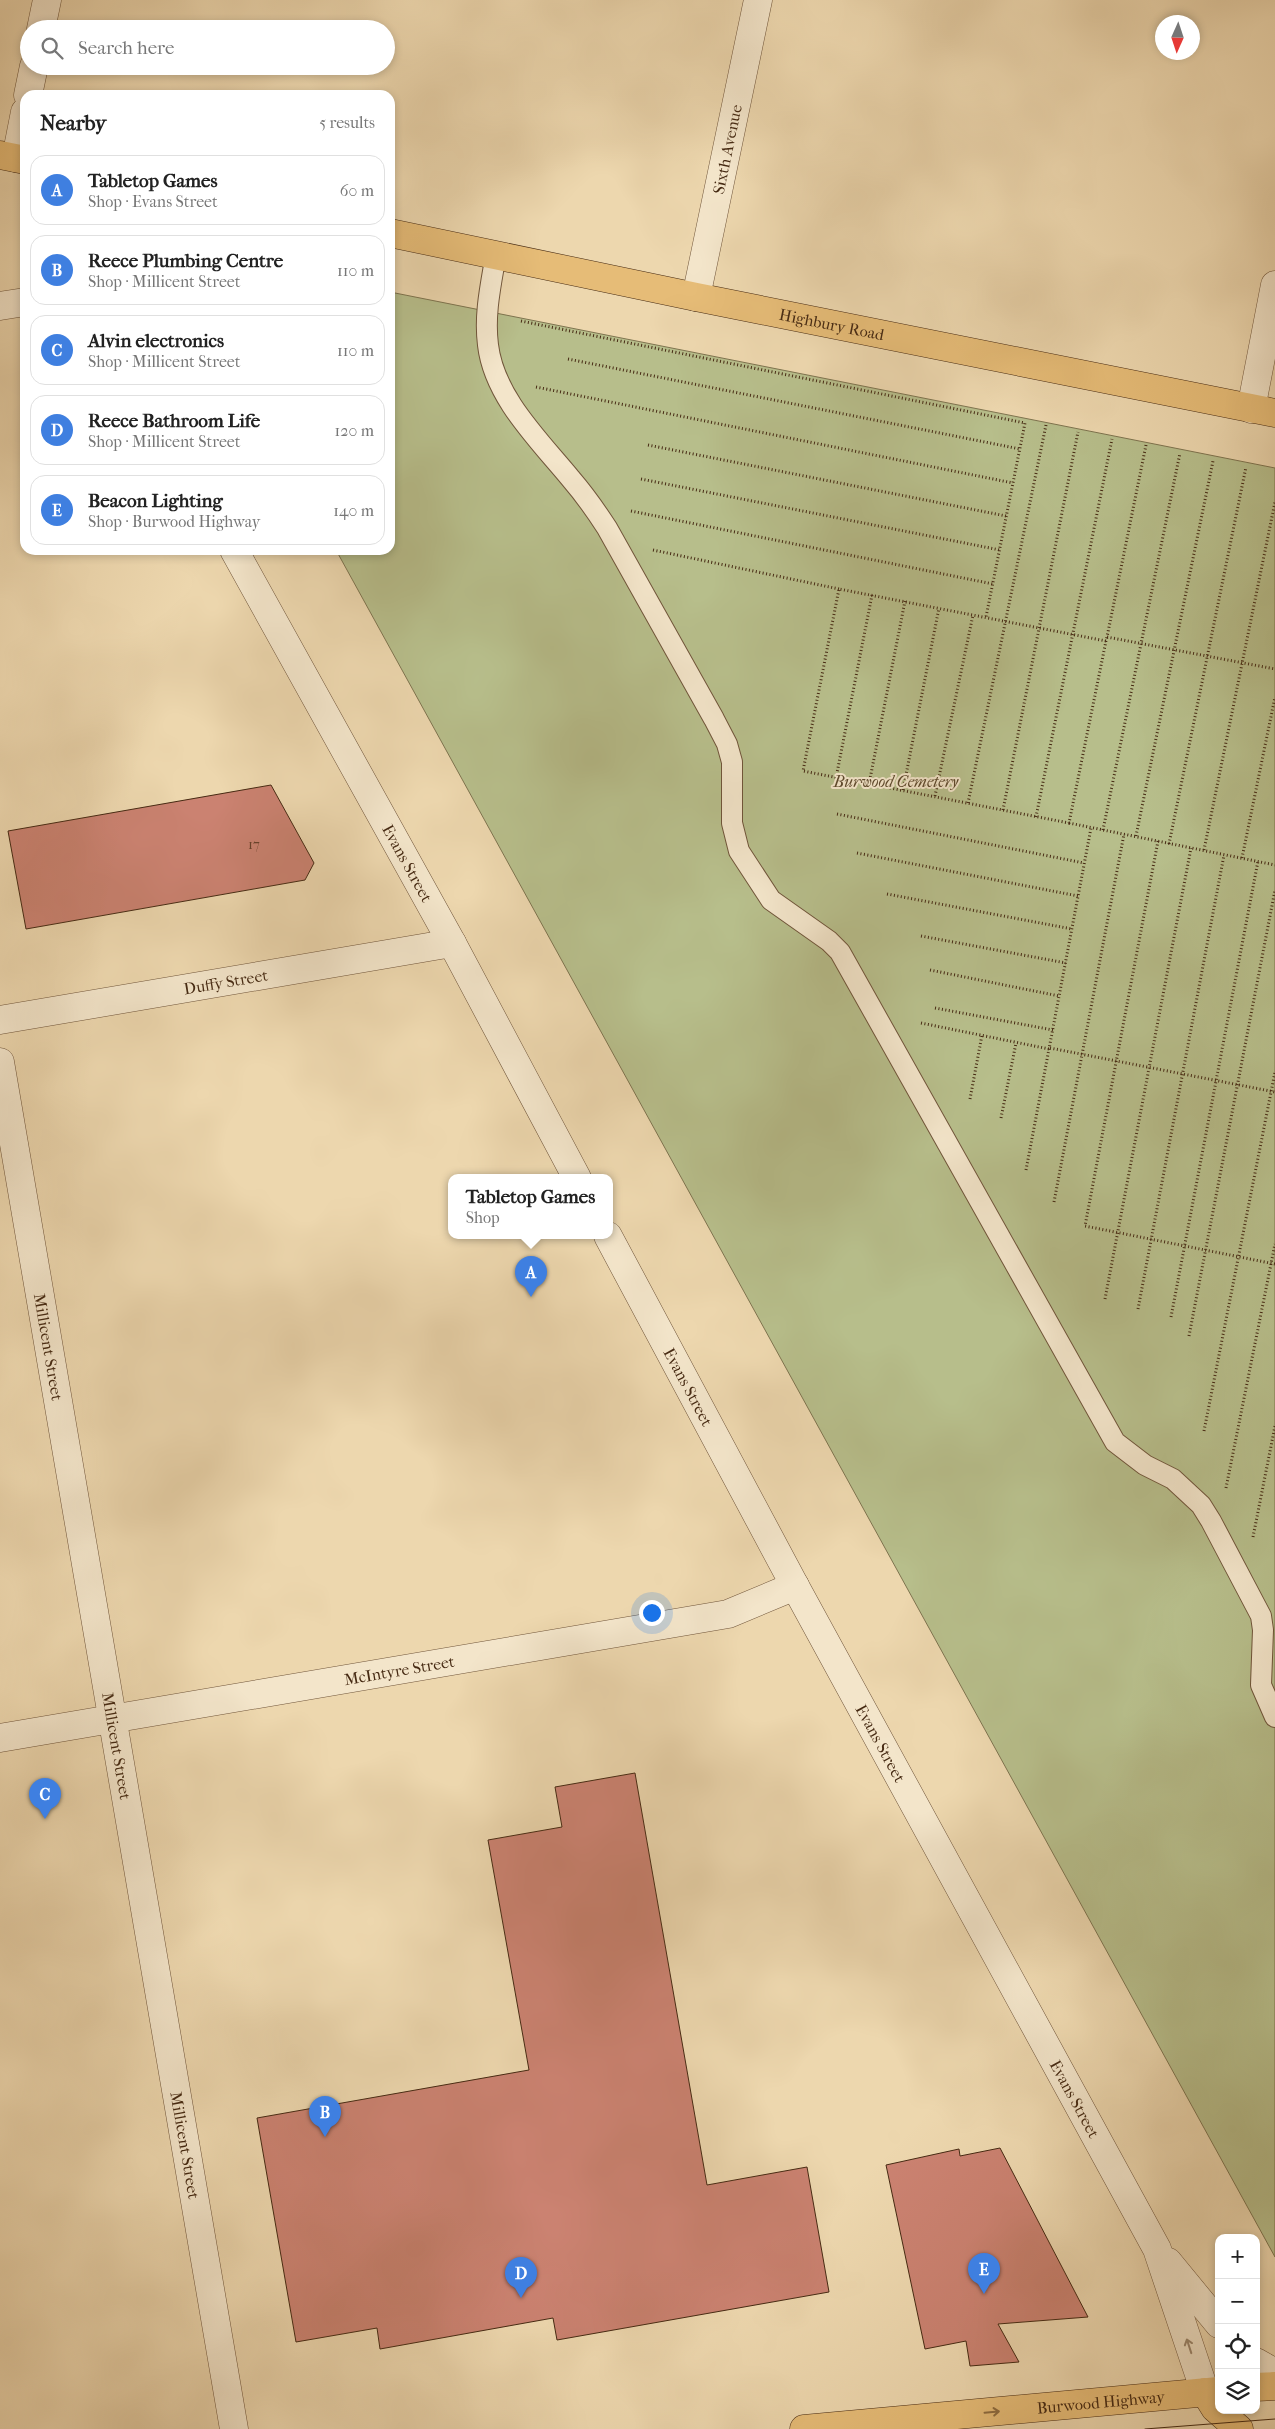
<!DOCTYPE html>
<html lang="en">
<head>
<meta charset="utf-8">
<style>
	body { margin:0; font-family:"IM FELL French Canon",serif; background:#f2f2f2; color:#222 }
	.controls { position:absolute; right:15px; bottom:15px; display:grid; overflow:hidden; border-radius:10px; box-shadow:0 2px 8px #0003 }
	.controls button { width:45px; height:45px; display:grid; place-items:center; padding:0; border:0; border-bottom:1px solid #e0e0e0; background:#fff; color:#222; font:25px sans-serif }
	.compass { position:absolute; left:1155px; top:15px; width:45px; height:45px; border-radius:50%; background:#fff; box-shadow:0 2px 8px #0003; rotate:183deg }
	.you { position:absolute; left:651px; top:1612px; width:18px; height:18px; margin:-12px; border:4px solid #fff; border-radius:50%; background:#1a73e8; box-shadow:0 0 0 8px #1a73e833 }
	.badge { display:grid; place-items:center; width:32px; height:32px; border-radius:50%; background:#8f2418; color:#fff; font-size:16px; font-weight:700 }
	.pin { position:absolute; translate:-50% -41px; filter:drop-shadow(0 1px 2px #0008) }
	.pin::after { content:''; position:absolute; top:26px; width:18px; height:15px; background:inherit; clip-path:polygon(0 0,100% 0,50% 100%) }
	.popup { position:absolute; left:448px; top:1174px; width:165px; height:65px; box-sizing:border-box; display:grid; place-content:center; border-radius:10px; background:#fff; filter:drop-shadow(0 1px 4px #0005); font-size:16px; white-space:nowrap; color:#767676 }
	.popup b { font-size:19px; color:#222 }
	.popup::after { content:''; position:absolute; left:50%; top:100%; margin-left:-10px; border:10px solid transparent; border-top-color:#fff }
	.list { margin:0; padding:0; list-style:none }
	h2 { display:flex; justify-content:space-between; align-items:center; height:65px; margin:0; padding:0 20px; font-size:21px }
	h2 small { font-size:16px; font-weight:400; color:#767676 }
	.list li { display:grid; grid-template-columns:32px 1fr auto; gap:15px; align-items:center; box-sizing:border-box; height:70px; margin:0 10px 10px; padding:0 10px; border:1px solid #e0e0e0; border-radius:15px }
	.list b { display:block; font-size:19px; white-space:nowrap }
	.list p { margin:0; font-size:16px; white-space:nowrap; color:#767676 }
	.list em { font-size:16px; font-style:normal; color:#767676 }
	.icon { flex:none; width:28px; height:28px; fill:none; stroke:currentColor; stroke-width:2; stroke-linecap:round; stroke-linejoin:round }
	.map { position:relative; flex:none; width:1275px; height:2429px; overflow:hidden }
	.search { position:absolute; background:#fff; box-shadow:0 2px 8px #0003; left:20px; top:20px; width:375px; height:55px; display:flex; align-items:center; gap:12px; box-sizing:border-box; padding:0 18px; border-radius:28px; color:#767676; font-size:19px }
	.panel { position:absolute; background:#fff; box-shadow:0 2px 8px #0003; left:20px; top:90px; width:375px; height:465px; border-radius:15px }
	.map>svg:first-child { display:block }
	.green { fill:#b7be8b; stroke:#7e744f }
	.building { fill:#cb8271; stroke:#462a13 }
	.lines { fill:none; stroke-linecap:round; stroke-linejoin:round }
	.service-casing { stroke:#70553a; stroke-width:22 }
	.minor-casing { stroke:#70553a; stroke-width:29 }
	.primary-casing { stroke:#462a13; stroke-width:29 }
	.trunk-casing { stroke:#462a13; stroke-width:29 }
	.path { stroke:#462a13; stroke-width:3; stroke-dasharray:1 2.5; stroke-linecap:butt }
	.service { stroke:#f3e5ca; stroke-width:20 }
	.minor { stroke:#f3e5ca; stroke-width:28 }
	.primary { stroke:#e6bc77; stroke-width:28 }
	.trunk { stroke:#e6bc77; stroke-width:28 }
	.tram { stroke:#462a13; stroke-width:1 }
	.oneway { stroke:#9c886e }
	.oneway2 { stroke:#8e6c40 }
	.labels { text-anchor:middle; stroke-width:4; stroke-linejoin:round; paint-order:stroke }
	.number-label { font-size:14px; fill:#67402a }
	.street-label { font-size:16px; fill:#462a13; stroke:#f3e5ca }
	.park-label { font-size:16px; font-style:italic; fill:#5d482b; stroke:#f3e5ca }
</style>
</head>
<body>
<div class="map">
<svg width="1275" height="2429" viewBox="0 0 1275 2429">
	<rect width="100%" height="100%" fill="#edd7ae"/>
	<filter id="stains"><feTurbulence type="fractalNoise" baseFrequency=".004" numOctaves="4"/><feColorMatrix values="0 0 0 0 .2 0 0 0 0 .09 0 0 0 0 .02 0 0 0 .5 -.17"/></filter>
	<radialGradient id="worn" r=".72"><stop offset=".6" stop-color="#630" stop-opacity="0"/><stop offset="1" stop-color="#630" stop-opacity=".3"/></radialGradient>
	<path class="green" d="M390,292L1275,468V2257L336,550H390Z"/>
	<g class="building">
		<path d="M271,785L314,863L305,880L26,929L8,831Z"/>
		<path d="M635,1773L707,2185L807,2167L829,2292L557,2340L553,2318L380,2349L377,2328L296,2342L257,2118L529,2070L488,1840L562,1827L555,1787Z"/>
		<path d="M1000,2148L1088,2317L998,2324L1019,2362L970,2366L966,2341L925,2349L886,2165L959,2149L960,2156Z"/>
	</g>
	<g class="lines">
		<defs>
			<path id="service" d="M496,254C491,284 484,314 488,345C494,397 539,440 571,479C584,494 596,511 607,528L714,719L727,744L732,762V823L739,851L771,900L829,941L840,952L1115,1442L1145,1465L1173,1479L1201,1505L1211,1521L1261,1616L1263,1630L1261,1685L1275,1717"/>
			<g id="minor">
				<path d="M41,29L47,0"/>
				<path d="M28,95L34,66"/>
				<path d="M16,158L25,112"/>
				<path id="s1" d="M696,297L758,0"/>
				<path d="M0,306L25,302"/>
				<path d="M1251,409L1275,285"/>
				<path id="s2" d="M234,550L452,943L577,1178"/>
				<path id="s3" d="M0,1020L452,943"/>
				<path id="s4" d="M0,1062L234,2429"/>
				<path id="s5" d="M608,1236L795,1586L1157,2249L1205,2392"/>
				<path id="s6" d="M0,1738L728,1614L795,1586"/>
				<path d="M1168,2262L1219,2324"/>
				<path d="M1256,2362L1275,2373"/>
			</g>
			<g id="primary">
				<path d="M0,155L25,160"/>
				<path id="s7" d="M390,233L696,297L1275,413"/>
			</g>
			<g id="trunk">
				<path d="M1256,2387L1275,2386"/>
				<path d="M1205,2392L1215,2408L1239,2429"/>
				<path id="s8" d="M804,2429L1219,2391"/>
			</g>
		</defs>
		<use href="#service" class="service-casing"/>
		<use href="#minor" class="minor-casing"/>
		<use href="#primary" class="primary-casing"/>
		<use href="#trunk" class="trunk-casing"/>
		<g class="path">
			<path d="M521,321L1025,423L986,617"/>
			<path d="M568,359L1020,449"/>
			<path d="M536,387L1013,483"/>
			<path d="M648,445L1006,516"/>
			<path d="M1146,445L1107,637L1275,669"/>
			<path d="M641,479L1000,550"/>
			<path d="M631,511L993,584"/>
			<path d="M653,550L839,589"/>
			<path d="M1106,641L839,589L803,771L1069,823L1106,641L1107,637"/>
			<path d="M836,778L872,595"/>
			<path d="M869,784L905,601"/>
			<path d="M903,790L939,608"/>
			<path d="M935,796L973,615"/>
			<path d="M968,803L1046,425"/>
			<path d="M1003,810L1078,432"/>
			<path d="M837,814L1084,863"/>
			<path d="M1036,817L1112,439"/>
			<path d="M1069,823L1275,865"/>
			<path d="M1103,830L1180,453"/>
			<path d="M1136,836L1213,461"/>
			<path d="M1158,841L1085,1226L1275,1264"/>
			<path d="M1169,844L1246,467"/>
			<path d="M1204,850L1275,502"/>
			<path d="M857,853L1078,896"/>
			<path d="M1242,858L1275,697"/>
			<path d="M887,894L1072,929"/>
			<path d="M921,936L1066,963"/>
			<path d="M930,970L1059,996"/>
			<path d="M935,1008L1053,1030"/>
			<path d="M921,1023L1049,1049"/>
			<path d="M1050,1048L1275,1092"/>
			<path d="M970,1099L982,1035"/>
			<path d="M1001,1118L1016,1043"/>
			<path d="M1026,1170L1091,828"/>
			<path d="M1054,1202L1124,834"/>
			<path d="M1105,1299L1191,848"/>
			<path d="M1138,1309L1224,855"/>
			<path d="M1171,1317L1258,861"/>
			<path d="M1189,1336L1275,890"/>
			<path d="M1204,1431L1275,1072"/>
			<path d="M1226,1488L1275,1244"/>
			<path d="M1253,1537L1275,1426"/>
		</g>
		<use href="#service" class="service"/>
		<use href="#minor" class="minor"/>
		<use href="#primary" class="primary"/>
		<use href="#trunk" class="trunk"/>
		<path class="tram" d="M1145,2429L1275,2419"/>
	</g>
	<defs><path id="oneway-shaft" d="M-6 0H5M1.5-3L5.5 0L1.5 3" fill="none" stroke-width="1.6" stroke-linecap="round" stroke-linejoin="round" transform="scale(1.25)"/></defs>
	<use class="oneway" href="#oneway-shaft" transform="translate(1189 2346) rotate(-108)"/>
	<use class="oneway2" href="#oneway-shaft" transform="translate(992 2412) rotate(-5)"/>
	<g class="labels">
		<g class="number-label">
			<text x="254" y="849">17</text>
		</g>
		<g class="street-label">
			<text dy="6" stroke="none"><textPath href="#s1" startOffset="151">Sixth Avenue</textPath></text>
			<text dy="6" stroke="none"><textPath href="#s7" startOffset="451">Highbury Road</textPath></text>
			<text dy="6" stroke="none"><textPath href="#s2" startOffset="358">Evans Street</textPath></text>
			<text dy="6" stroke="none"><textPath href="#s3" startOffset="229">Duffy Street</textPath></text>
			<text dy="6" stroke="none"><textPath href="#s4" startOffset="289">Millicent Street</textPath></text>
			<text dy="6" stroke="none"><textPath href="#s5" startOffset="171">Evans Street</textPath></text>
			<text dy="6" stroke="none"><textPath href="#s6" startOffset="405">McIntyre Street</textPath></text>
			<text dy="6" stroke="none"><textPath href="#s5" startOffset="576">Evans Street</textPath></text>
			<text dy="6" stroke="none"><textPath href="#s4" startOffset="694">Millicent Street</textPath></text>
			<text dy="6" stroke="none"><textPath href="#s5" startOffset="981">Evans Street</textPath></text>
			<text dy="6" stroke="none"><textPath href="#s4" startOffset="1099">Millicent Street</textPath></text>
			<text dy="6" stroke="none"><textPath href="#s8" startOffset="298">Burwood Highway</textPath></text>
		</g>
		<g class="park-label">
			<text x="896" y="787">Burwood Cemetery</text>
		</g>
	</g>
	<rect width="100%" height="100%" filter="url(#stains)"/>
	<rect width="100%" height="100%" fill="url(#worn)"/>
</svg>
<div class="controls">
<button>+</button>
<button>−</button>
<button><svg class="icon" aria-label="locate" viewBox="0 0 24 24"><circle cx="12" cy="12" r="6"/><path d="M12 2v4M12 18v4M2 12h4M18 12h4"/></svg></button>
<button><svg class="icon" aria-label="layers" viewBox="0 0 24 24"><path d="M12 4l9 5-9 5-9-5zM3 14l9 5 9-5"/></svg></button>
</div>
<svg class="compass" viewBox="-18 -18 36 36"><path d="M0-13l5 13h-10z" fill="#e53935"/><path d="M0 13l5-13h-10z" fill="#767676"/></svg>
<div class="you"></div>
<div class="pin badge" style="left:531px;top:1297px;background:#3f7fe0">A</div>
<div class="popup"><b>Tabletop Games</b>Shop</div>
<div class="pin badge" style="left:325px;top:2137px;background:#3f7fe0">B</div>
<div class="pin badge" style="left:45px;top:1819px;background:#3f7fe0">C</div>
<div class="pin badge" style="left:521px;top:2298px;background:#3f7fe0">D</div>
<div class="pin badge" style="left:984px;top:2294px;background:#3f7fe0">E</div>
<div class="search"><svg class="icon" aria-label="search" viewBox="0 0 24 24"><circle cx="10" cy="10" r="6"/><path d="M15 15l6 6"/></svg>Search here</div>
<section class="panel">
<h2>Nearby<small>5 results</small></h2>
<ul class="list">
<li><span class="badge" style="background:#3f7fe0">A</span><div><b>Tabletop Games</b><p>Shop · Evans Street</p></div><em>60 m</em></li>
<li><span class="badge" style="background:#3f7fe0">B</span><div><b>Reece Plumbing Centre</b><p>Shop · Millicent Street</p></div><em>110 m</em></li>
<li><span class="badge" style="background:#3f7fe0">C</span><div><b>Alvin electronics</b><p>Shop · Millicent Street</p></div><em>110 m</em></li>
<li><span class="badge" style="background:#3f7fe0">D</span><div><b>Reece Bathroom Life</b><p>Shop · Millicent Street</p></div><em>120 m</em></li>
<li><span class="badge" style="background:#3f7fe0">E</span><div><b>Beacon Lighting</b><p>Shop · Burwood Highway</p></div><em>140 m</em></li>
</ul>
</section>
</div>
</body>
</html>
